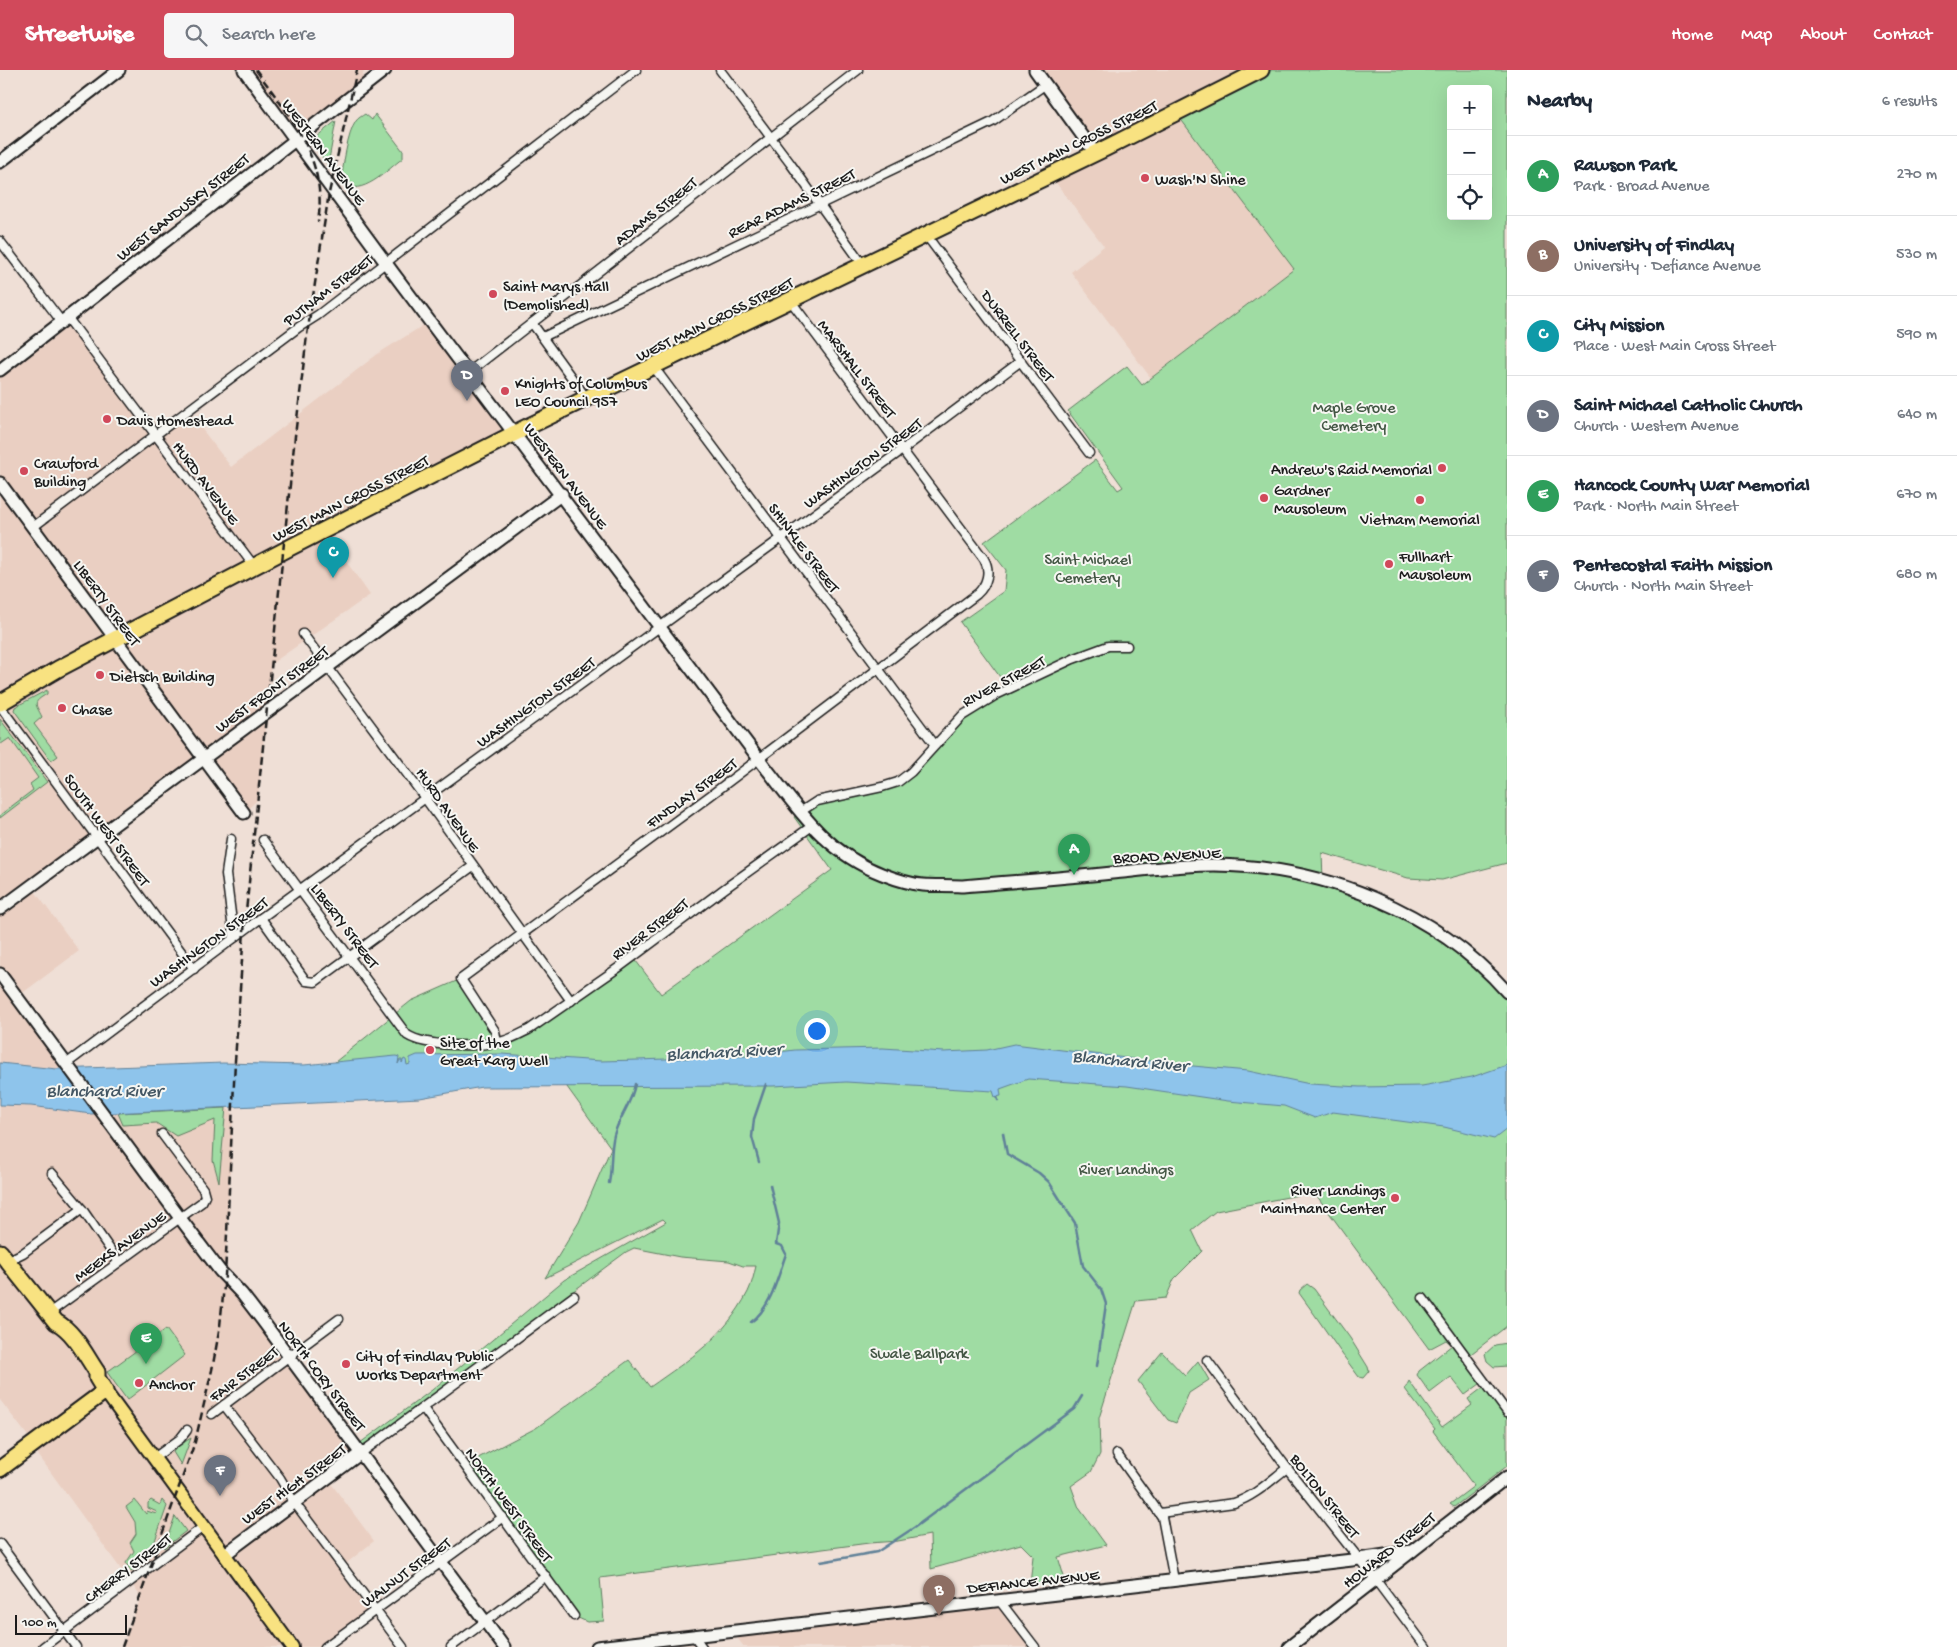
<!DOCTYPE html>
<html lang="en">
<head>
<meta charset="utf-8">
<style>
	body { margin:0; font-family:"Gochi Hand",sans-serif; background:#f6f6f7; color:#1f2937 }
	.controls { position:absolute; right:15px; top:15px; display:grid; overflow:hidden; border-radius:5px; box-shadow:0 5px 20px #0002 }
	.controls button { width:45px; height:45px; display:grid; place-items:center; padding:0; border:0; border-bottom:1px solid #e0e1e3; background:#fff; color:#1f2937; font:25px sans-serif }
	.scale { position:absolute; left:15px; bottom:12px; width:112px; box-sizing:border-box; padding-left:5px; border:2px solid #1c1c1c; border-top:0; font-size:14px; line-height:18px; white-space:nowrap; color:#1c1c1c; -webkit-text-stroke:4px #f6f6f2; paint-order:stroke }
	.you { position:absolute; left:816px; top:960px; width:18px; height:18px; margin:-12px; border:4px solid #fff; border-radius:50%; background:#1a73e8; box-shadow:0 0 0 8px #1a73e833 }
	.badge { display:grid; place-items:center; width:32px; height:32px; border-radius:50%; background:#d1495b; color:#fff; font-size:16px; font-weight:700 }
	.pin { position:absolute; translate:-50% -41px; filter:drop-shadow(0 1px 2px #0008) }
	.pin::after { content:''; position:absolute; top:26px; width:18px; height:15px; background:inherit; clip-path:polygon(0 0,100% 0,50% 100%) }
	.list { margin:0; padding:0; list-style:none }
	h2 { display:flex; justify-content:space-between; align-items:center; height:65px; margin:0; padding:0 20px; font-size:21px }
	h2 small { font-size:16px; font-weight:400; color:#747a83 }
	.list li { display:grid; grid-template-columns:32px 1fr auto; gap:15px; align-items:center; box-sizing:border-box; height:80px; padding:0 20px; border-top:1px solid #e0e1e3 }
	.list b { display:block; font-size:19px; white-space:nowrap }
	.list p { margin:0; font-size:16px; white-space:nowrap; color:#747a83 }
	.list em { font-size:16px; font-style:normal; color:#747a83 }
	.icon { flex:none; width:28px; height:28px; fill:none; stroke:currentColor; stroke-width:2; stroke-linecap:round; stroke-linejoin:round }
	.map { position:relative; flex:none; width:1507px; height:1577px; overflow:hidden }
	header { display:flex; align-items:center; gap:30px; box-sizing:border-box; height:70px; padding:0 25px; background:#d1495b; color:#fff }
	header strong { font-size:24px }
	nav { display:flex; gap:28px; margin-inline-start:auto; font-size:18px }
	.search { width:350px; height:45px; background:#f6f6f7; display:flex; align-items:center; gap:12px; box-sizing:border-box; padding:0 18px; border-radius:5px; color:#747a83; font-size:19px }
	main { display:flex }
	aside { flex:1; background:#fff }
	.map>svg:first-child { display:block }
	.built { fill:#eacfc2 }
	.green { fill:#9fdca3; stroke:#5e7c60; fill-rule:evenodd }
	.water { fill:#8ec4eb; stroke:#608198 }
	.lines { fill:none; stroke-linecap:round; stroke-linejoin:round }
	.stream { stroke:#608198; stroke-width:2.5 }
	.street-casing { stroke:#1c1c1c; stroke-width:11 }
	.secondary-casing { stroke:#1c1c1c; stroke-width:15 }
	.primary-casing { stroke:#1c1c1c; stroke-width:16 }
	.highway-casing { stroke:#1c1c1c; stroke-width:19 }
	.street { stroke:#f6f6f2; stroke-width:8 }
	.secondary { stroke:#f6f6f2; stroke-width:11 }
	.primary { stroke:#f8e281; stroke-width:12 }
	.highway { stroke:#f8e281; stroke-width:15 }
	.rail { stroke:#1c1c1c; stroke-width:2.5; stroke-dasharray:8 4; stroke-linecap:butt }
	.poi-dot { fill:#d1495b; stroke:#f6f6f2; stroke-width:2 }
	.labels { text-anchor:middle; stroke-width:4; stroke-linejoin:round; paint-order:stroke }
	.street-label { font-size:16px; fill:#1c1c1c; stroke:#f6f6f2 }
	.poi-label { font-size:16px; fill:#1c1c1c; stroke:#f6f6f2; text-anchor:start }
	.park-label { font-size:16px; fill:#435644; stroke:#f6f6f2 }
	.water-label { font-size:18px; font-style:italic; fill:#445764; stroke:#f6f6f2 }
</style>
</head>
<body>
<header>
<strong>Streetwise</strong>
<div class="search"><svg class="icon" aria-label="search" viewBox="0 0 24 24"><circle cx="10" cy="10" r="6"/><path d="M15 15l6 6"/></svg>Search here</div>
<nav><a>Home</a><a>Map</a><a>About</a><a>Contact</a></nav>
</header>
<main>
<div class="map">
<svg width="1507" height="1577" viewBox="0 0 1507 1577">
	<rect width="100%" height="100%" fill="#efdfd6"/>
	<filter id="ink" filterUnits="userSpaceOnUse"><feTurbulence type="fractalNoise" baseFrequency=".02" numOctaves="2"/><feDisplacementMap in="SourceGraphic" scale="10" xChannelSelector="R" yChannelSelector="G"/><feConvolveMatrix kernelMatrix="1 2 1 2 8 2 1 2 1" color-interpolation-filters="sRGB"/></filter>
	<g filter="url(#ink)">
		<g class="built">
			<path d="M244,0H364L360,20L295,69Z"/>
			<path d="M1035,0H1261L1176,43L1295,199L1151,308L1071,202L1104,176L1050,105L1095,83Z"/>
			<path d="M67,247L155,366L188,341L231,397L379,283L430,251L515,363L324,460L370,525L271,594L258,729L244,743L203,689L31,816L79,881L17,927L71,1001L0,993V298Z"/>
			<path d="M0,1035L31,1036L91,1044L226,1038L233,1043L225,1206L361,1383L327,1408L374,1471L343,1496L376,1539L325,1577H122L141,1527L39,1386L34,1374L0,1330Z"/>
			<path d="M999,1530L1035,1577H744L733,1562Z"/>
		</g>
		<g class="green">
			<path d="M1261,0H1507V793L1442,810L1408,808L1322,783L1323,810L1400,840L1457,876L1507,925V1256L1467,1287L1484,1311L1465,1325L1451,1307L1430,1323L1417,1305L1419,1301L1452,1275L1446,1270L1429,1279L1314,1122L1216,1141L1192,1160L1202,1181L1174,1209L1166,1228L1136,1231L1099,1348L1100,1384L1091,1402L1071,1416L1079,1438L1106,1475L1058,1487L1065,1510L1030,1515L1033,1486L1021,1474L931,1499L930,1465L898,1471L869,1473L600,1508L604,1551L587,1552L574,1546L466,1396L480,1387L536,1358L629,1290L650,1317C691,1288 724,1268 748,1222C752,1214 754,1204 756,1196H743L729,1191L680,1187L634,1178L626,1182L359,1380L356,1376L432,1320L564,1210L666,1152L663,1149L545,1208L579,1152L611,1078L567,1017L565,1008L323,1019L335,992L411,931L461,909L502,972L516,967L633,887L661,924L832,800L794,747L812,734L898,712L950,658L1008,618L960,552L1004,521L1006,500L984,472L1095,390L1118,420L1123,417L1068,341L1127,296L1142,315L1294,199L1176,43ZM1451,19H1488V146H1451Z"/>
			<path d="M365,44L372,50L375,44L403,81V88C388,99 361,129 341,113C343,97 347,64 356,51C358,48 362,46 365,44Z"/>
			<path d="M336,51L328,95L311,71Z"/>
			<path d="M47,620V624C31,633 36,634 42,647L34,654L58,686L51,691L14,640L15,637Z"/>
			<path d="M0,649L47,712L0,748V745L33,720L30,714L38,708L10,668L1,674L0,673Z"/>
			<path d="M226,1038L219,1112L213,1090L215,1050L176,1066L156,1053L123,1055L118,1043Z"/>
			<path d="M1307,1214L1314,1219L1350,1268L1368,1297L1369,1301L1363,1308L1359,1307C1338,1280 1320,1251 1299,1223L1300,1220Z"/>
			<path d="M166,1259L185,1285L127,1330L107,1302Z"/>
			<path d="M1507,1273V1296L1494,1297L1487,1291L1485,1284L1495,1275Z"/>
			<path d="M1162,1282L1185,1306L1198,1291L1209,1310L1189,1323L1176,1353L1168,1350L1138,1311Z"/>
			<path d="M1409,1311L1442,1357L1472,1335L1468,1329L1481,1319L1489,1317L1507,1342V1396L1454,1437L1450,1434L1474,1416L1433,1361L1435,1359L1405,1319Z"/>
			<path d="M191,1368L181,1395L173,1382L178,1376Z"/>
			<path d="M135,1430L146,1444L147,1441L156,1444L157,1442L148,1438V1433L151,1430L160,1435L162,1430L167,1436L149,1488L131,1502L126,1493L134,1481L130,1473L136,1464L135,1452L126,1437Z"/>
			<path d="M175,1446L186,1461L164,1478Z"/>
		</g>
		<path class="water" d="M1014,974L1182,995L1248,1001L1310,1014L1360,1017L1422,1016L1472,1007L1507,995V1059L1494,1069L1444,1057L1333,1042L1315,1048L1284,1036L1228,1031L1127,1016L1028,1009L1000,1019L1001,1026L995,1027L993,1021L846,1012L773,1016L482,1017L420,1028L91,1044L31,1036L0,1035V993L57,999L223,993L304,995L396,986L399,987L398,994L400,990H402V993L404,989L406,990L407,995L410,994V988L417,985L502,984L601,991L638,990L748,986L795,980L883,978L944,982L987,980Z"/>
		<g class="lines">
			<g class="stream">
				<path d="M997,1027L998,1030"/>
				<path d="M1003,1063L1007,1084L1039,1103L1049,1112L1075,1153L1083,1196L1101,1219L1106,1234L1097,1296"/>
				<path d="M759,1092L752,1067L754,1049L766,1014"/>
				<path d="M609,1113C612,1097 610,1081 614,1065C619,1047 632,1033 635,1014"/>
				<path d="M751,1252C771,1238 778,1206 786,1184L782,1176L776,1174L779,1153L770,1115"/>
				<path d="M821,1492L877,1482L915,1457L1074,1339L1082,1326"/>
			</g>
			<defs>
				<g id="street">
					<path d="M720,0L790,93L863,195"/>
					<path d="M926,165L1089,383"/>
					<path d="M0,171L61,251"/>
					<path d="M67,247L254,496"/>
					<path d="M532,253L587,329"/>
					<path d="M543,267L992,52L1046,14"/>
					<path d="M653,296L935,675"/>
					<path d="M469,302L858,0"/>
					<path d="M33,457L299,257L318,245L636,0"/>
					<path d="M303,564L425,728L571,931"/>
					<path d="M0,636L194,899"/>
					<path d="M800,742L817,731L882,717L898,712L911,702L962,646L996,625L1073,589L1108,576H1127"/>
					<path d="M231,769L226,804L234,868"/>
					<path d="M263,770L407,965C426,977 477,977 499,972C510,970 520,964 530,959L618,898L724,819L812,756"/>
					<path d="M261,848L306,911L315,912L473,796"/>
					<path d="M497,973L495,961L461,909L711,725L977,524C987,515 991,501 984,489L790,230"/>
					<path d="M66,994L261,848L902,380L1021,291"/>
					<path d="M52,1103L82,1139L118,1191"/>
					<path d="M7,1191L23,1183L82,1139"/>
					<path d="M1423,1228L1507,1342"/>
					<path d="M49,1243L202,1132L205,1126L203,1119L162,1064"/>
					<path d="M1207,1290L1287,1398L1375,1509L1426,1577"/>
					<path d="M224,1335L280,1408L294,1432L403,1577"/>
					<path d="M423,1338L574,1546"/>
					<path d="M212,1344L339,1249"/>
					<path d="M361,1383L574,1226"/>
					<path d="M1117,1384L1162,1447L1174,1510"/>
					<path d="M154,1388L180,1369L187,1360"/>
					<path d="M1160,1443L1234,1433C1255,1426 1270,1411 1287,1398"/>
					<path d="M0,1474L76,1577"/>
					<path d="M999,1530L1035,1577"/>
					<path d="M694,1566L702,1577"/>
					<path d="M43,1577L203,1457"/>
					<path d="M325,1577L503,1447"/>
					<path d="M451,1577L546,1506"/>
				</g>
				<g id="secondary">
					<path d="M244,0L394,204L759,689C797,737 823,781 882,804C895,809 909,814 923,815C935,816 948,815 961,816C1011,812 1062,808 1112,803C1145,800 1180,795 1214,795C1322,796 1435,840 1507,922"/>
					<path d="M1035,0L1095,83"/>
					<path d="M0,92L119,0"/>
					<path d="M0,300L385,0"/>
					<path d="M0,413L244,743"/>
					<path d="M0,839L562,424"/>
					<path d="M0,904L180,1148L220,1201L242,1224L262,1250L504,1577"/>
					<path d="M224,1485L361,1383"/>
					<path d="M597,1577L1352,1490L1412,1481"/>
					<path d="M1289,1577L1507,1407"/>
				</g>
				<path id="primary" d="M105,1321L292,1577"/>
				<g id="highway">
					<path d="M0,633L58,599L291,477L527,357L1106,78L1261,0"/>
					<path d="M0,1182L56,1252C74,1261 86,1286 97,1302V1308L105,1321L0,1399"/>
				</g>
			</defs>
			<use href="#street" class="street-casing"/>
			<use href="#secondary" class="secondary-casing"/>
			<use href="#primary" class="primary-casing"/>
			<use href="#highway" class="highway-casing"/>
			<use href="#street" class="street"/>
			<use href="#secondary" class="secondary"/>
			<use href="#primary" class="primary"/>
			<use href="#highway" class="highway"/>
			<g class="rail">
				<path d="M256,0C290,46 328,90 318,152"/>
				<path d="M122,1577L195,1372L212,1300L220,1256L225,1206L235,991L244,861L295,366L307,265L329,123L357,0"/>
			</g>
		</g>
	</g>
	<g class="poi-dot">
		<circle cx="1145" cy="108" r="5"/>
		<circle cx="493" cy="224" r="5"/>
		<circle cx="505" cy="321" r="5"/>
		<circle cx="107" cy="349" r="5"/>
		<circle cx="1442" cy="398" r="5"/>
		<circle cx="24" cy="401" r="5"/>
		<circle cx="1264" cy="428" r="5"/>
		<circle cx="1420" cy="430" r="5"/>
		<circle cx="1389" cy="494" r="5"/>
		<circle cx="100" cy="605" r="5"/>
		<circle cx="62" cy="638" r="5"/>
		<circle cx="430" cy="980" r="5"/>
		<circle cx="1395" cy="1128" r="5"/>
		<circle cx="346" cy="1294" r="5"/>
		<circle cx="139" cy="1313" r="5"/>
	</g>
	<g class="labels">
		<g class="street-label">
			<text transform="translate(1078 71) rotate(-26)" y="6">WEST MAIN CROSS STREET</text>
			<text transform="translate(325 81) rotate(53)" y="6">WESTERN AVENUE</text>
			<text transform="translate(791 132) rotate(-26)" y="6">REAR ADAMS STREET</text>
			<text transform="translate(182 136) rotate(-38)" y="6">WEST SANDUSKY STREET</text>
			<text transform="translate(655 140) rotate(-38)" y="6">ADAMS STREET</text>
			<text transform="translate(327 219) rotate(-37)" y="6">PUTNAM STREET</text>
			<text transform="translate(714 248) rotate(-26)" y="6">WEST MAIN CROSS STREET</text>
			<text transform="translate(1019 265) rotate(53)" y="6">DURRELL STREET</text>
			<text transform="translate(858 298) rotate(53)" y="6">MARSHALL STREET</text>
			<text transform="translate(862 392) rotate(-36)" y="6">WASHINGTON STREET</text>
			<text transform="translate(567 405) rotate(53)" y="6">WESTERN AVENUE</text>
			<text transform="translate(207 412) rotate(53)" y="6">HURD AVENUE</text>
			<text transform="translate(350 427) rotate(-27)" y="6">WEST MAIN CROSS STREET</text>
			<text transform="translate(805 477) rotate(53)" y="6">SHINKLE STREET</text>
			<text transform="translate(108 532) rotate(54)" y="6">LIBERTY STREET</text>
			<text transform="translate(1003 610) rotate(-28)" y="6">RIVER STREET</text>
			<text transform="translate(271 618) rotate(-36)" y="6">WEST FRONT STREET</text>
			<text transform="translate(535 631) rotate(-36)" y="6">WASHINGTON STREET</text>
			<text transform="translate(691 722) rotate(-36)" y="6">FINDLAY STREET</text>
			<text transform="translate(449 739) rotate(55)" y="6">HURD AVENUE</text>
			<text transform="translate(108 759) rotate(54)" y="6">SOUTH WEST STREET</text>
			<text transform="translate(1167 784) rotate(-3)" y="6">BROAD AVENUE</text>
			<text transform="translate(346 855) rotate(53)" y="6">LIBERTY STREET</text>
			<text transform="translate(649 858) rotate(-37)" y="6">RIVER STREET</text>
			<text transform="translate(208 871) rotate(-36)" y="6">WASHINGTON STREET</text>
			<text transform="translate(119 1175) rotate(-36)" y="6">MEEKS AVENUE</text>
			<text transform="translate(243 1303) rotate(-37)" y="6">FAIR STREET</text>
			<text transform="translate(323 1305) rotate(53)" y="6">NORTH CORY STREET</text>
			<text transform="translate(293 1413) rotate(-36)" y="6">WEST HIGH STREET</text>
			<text transform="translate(1326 1425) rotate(52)" y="6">BOLTON STREET</text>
			<text transform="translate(510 1434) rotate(54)" y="6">NORTH WEST STREET</text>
			<text transform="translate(1388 1479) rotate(-38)" y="6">HOWARD STREET</text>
			<text transform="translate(127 1497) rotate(-37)" y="6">CHERRY STREET</text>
			<text transform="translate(405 1501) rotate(-36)" y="6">WALNUT STREET</text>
			<text transform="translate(1033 1510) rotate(-6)" y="6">DEFIANCE AVENUE</text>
		</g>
		<g class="poi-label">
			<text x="1155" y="114">Wash'N Shine</text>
			<text x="503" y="221">Saint Marys Hall<tspan x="503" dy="18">(Demolished)</tspan></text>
			<text x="515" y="318">Knights of Columbus<tspan x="515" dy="18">LEO Council 957</tspan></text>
			<text x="117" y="355">Davis Homestead</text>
			<text x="34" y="398">Crawford<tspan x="34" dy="18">Building</tspan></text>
			<text x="1432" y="404" text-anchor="end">Andrew's Raid Memorial</text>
			<text x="1274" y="425">Gardner<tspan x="1274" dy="18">Mausoleum</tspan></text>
			<text x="1420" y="454" text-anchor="middle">Vietnam Memorial</text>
			<text x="1399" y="491">Fullhart<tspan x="1399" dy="18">Mausoleum</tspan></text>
			<text x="110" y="611">Dietsch Building</text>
			<text x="72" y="644">Chase</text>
			<text x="440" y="977">Site of the<tspan x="440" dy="18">Great Karg Well</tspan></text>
			<text x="1385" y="1125" text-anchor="end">River Landings<tspan x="1385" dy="18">Maintnance Center</tspan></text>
			<text x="356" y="1291">City of Findlay Public<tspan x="356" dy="18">Works Department</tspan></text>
			<text x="149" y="1319">Anchor</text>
		</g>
		<g class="park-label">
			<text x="1354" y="342">Maple Grove<tspan x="1354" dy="18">Cemetery</tspan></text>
			<text x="1088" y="494">Saint Michael<tspan x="1088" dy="18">Cemetery</tspan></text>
			<text x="1126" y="1104">River Landings</text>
			<text x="919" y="1288">Swale Ballpark</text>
		</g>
		<g class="water-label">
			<text transform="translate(724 981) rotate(-3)" y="6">Blanchard River</text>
			<text transform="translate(1130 990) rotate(5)" y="6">Blanchard River</text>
			<text x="104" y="1026">Blanchard River</text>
		</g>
	</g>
</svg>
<div class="controls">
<button>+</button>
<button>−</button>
<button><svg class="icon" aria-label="locate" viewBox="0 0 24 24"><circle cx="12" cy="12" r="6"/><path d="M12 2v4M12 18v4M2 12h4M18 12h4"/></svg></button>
</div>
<div class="scale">100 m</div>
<div class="you"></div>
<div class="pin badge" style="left:1074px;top:805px;background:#2e9e5b">A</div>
<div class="pin badge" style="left:939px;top:1546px;background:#8d6e63">B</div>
<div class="pin badge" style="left:333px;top:508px;background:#0f9aa8">C</div>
<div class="pin badge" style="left:467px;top:331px;background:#6b7280">D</div>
<div class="pin badge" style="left:146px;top:1294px;background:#2e9e5b">E</div>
<div class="pin badge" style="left:220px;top:1426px;background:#6b7280">F</div>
</div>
<aside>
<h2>Nearby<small>6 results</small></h2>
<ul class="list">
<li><span class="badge" style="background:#2e9e5b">A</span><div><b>Rawson Park</b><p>Park · Broad Avenue</p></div><em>270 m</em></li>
<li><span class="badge" style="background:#8d6e63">B</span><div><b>University of Findlay</b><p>University · Defiance Avenue</p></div><em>530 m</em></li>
<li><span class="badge" style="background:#0f9aa8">C</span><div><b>City Mission</b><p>Place · West Main Cross Street</p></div><em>590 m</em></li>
<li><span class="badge" style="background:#6b7280">D</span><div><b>Saint Michael Catholic Church</b><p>Church · Western Avenue</p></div><em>640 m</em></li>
<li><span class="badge" style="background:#2e9e5b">E</span><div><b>Hancock County War Memorial</b><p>Park · North Main Street</p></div><em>670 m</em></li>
<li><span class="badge" style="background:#6b7280">F</span><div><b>Pentecostal Faith Mission</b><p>Church · North Main Street</p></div><em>680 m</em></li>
</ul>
</aside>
</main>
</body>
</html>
